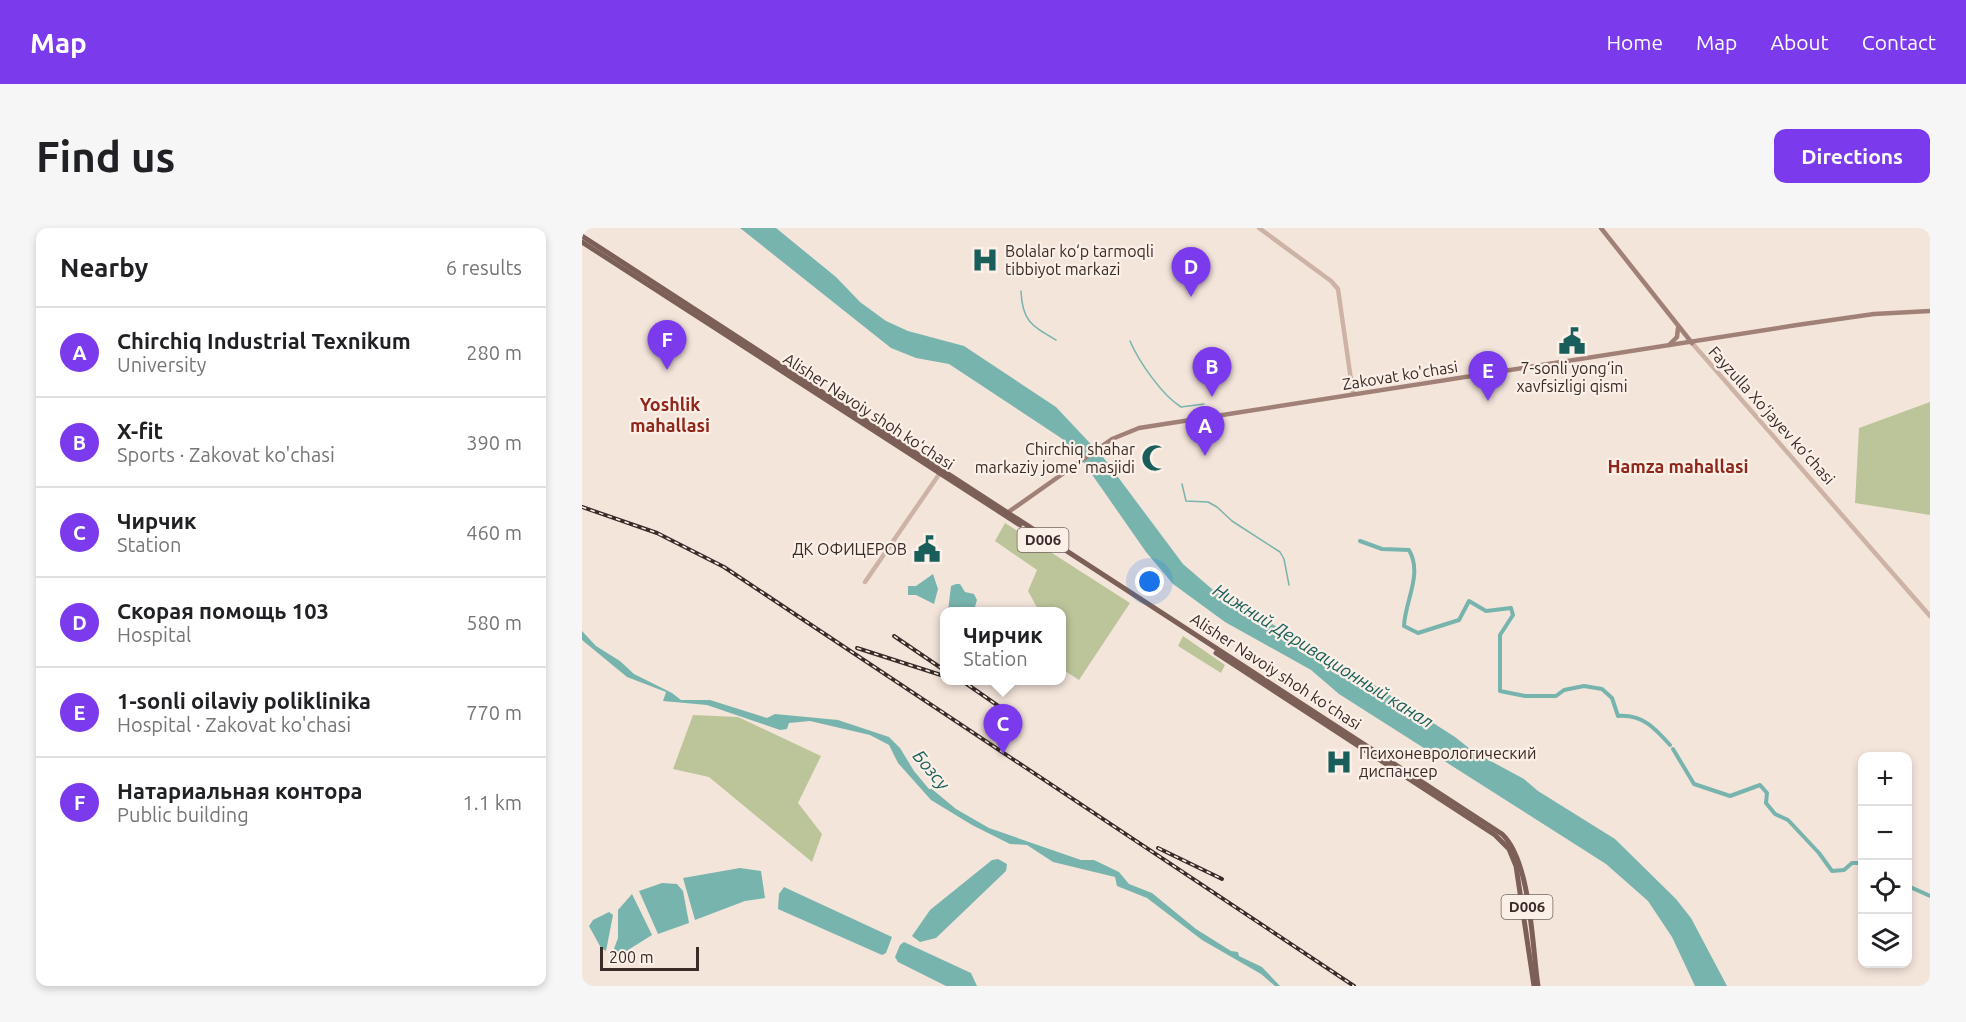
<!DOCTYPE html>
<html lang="en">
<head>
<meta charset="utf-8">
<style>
	body { margin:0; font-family:Ubuntu,sans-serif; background:#f6f6f6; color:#202124 }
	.controls { position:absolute; right:18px; bottom:18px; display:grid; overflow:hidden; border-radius:12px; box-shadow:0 3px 9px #0003 }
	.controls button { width:54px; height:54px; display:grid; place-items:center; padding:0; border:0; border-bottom:2px solid #e0e0e0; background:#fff; color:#202124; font:30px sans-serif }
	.scale { position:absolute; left:18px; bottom:15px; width:99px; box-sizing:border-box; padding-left:6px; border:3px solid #392b28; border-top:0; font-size:16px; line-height:21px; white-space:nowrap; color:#392b28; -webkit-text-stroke:4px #fbf0e8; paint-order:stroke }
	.you { position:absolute; left:568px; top:354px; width:21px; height:21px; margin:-15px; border:4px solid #fff; border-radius:50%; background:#1a73e8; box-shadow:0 0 0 9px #1a73e833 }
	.badge { display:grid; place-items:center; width:39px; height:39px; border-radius:50%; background:#7c3aed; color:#fff; font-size:20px; font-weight:700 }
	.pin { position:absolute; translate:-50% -50px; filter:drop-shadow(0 2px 3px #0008) }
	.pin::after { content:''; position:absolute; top:32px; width:21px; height:18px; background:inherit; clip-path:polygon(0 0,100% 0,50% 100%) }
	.popup { position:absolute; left:358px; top:379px; width:126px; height:78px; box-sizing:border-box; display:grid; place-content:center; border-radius:12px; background:#fff; filter:drop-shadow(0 2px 4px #0005); font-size:20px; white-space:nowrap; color:#757577 }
	.popup b { font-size:22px; color:#202124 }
	.popup::after { content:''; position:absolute; left:50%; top:100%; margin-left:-12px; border:12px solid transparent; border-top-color:#fff }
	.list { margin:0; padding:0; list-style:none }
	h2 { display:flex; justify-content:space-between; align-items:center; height:78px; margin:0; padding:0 24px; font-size:26px }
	h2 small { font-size:20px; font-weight:400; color:#757577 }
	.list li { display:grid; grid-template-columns:39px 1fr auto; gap:18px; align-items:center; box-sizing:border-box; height:90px; padding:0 24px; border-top:2px solid #e0e0e0 }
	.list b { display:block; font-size:22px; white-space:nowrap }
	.list p { margin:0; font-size:20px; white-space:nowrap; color:#757577 }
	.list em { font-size:20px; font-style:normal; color:#757577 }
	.icon { flex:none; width:33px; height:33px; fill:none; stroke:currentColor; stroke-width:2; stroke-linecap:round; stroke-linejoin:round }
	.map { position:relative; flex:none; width:1348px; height:758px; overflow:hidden; border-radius:12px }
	header { display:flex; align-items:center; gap:36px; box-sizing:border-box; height:84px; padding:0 30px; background:#7c3aed; color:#fff }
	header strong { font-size:28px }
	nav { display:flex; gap:33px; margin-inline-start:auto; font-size:21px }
	.intro { display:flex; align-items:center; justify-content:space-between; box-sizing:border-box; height:144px; padding:0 36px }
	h1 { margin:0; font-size:42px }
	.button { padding:15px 27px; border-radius:12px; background:#7c3aed; color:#fff; font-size:21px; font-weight:700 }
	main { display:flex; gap:36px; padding:0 36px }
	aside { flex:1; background:#fff; border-radius:12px; box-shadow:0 3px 9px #0003 }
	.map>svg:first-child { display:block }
	.green { fill:#bcc59a }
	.water { fill:#78b4ae }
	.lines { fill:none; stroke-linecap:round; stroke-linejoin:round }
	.stream { stroke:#78b4ae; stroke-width:1.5 }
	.canal { stroke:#78b4ae; stroke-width:4 }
	.tertiary { stroke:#cdb3a6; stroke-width:4.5 }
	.secondary { stroke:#a18177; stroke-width:4.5 }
	.primary { stroke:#7c5f57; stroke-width:5 }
	.rail-casing { stroke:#392b28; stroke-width:4 }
	.rail { stroke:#fbf0e8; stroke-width:1.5; stroke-dasharray:4.5; stroke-linecap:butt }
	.labels { text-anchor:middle; stroke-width:4.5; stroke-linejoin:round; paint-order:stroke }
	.shield { fill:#fbf0e8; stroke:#736662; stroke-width:1.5 }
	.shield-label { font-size:15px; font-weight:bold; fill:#392b28 }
	.poi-label { font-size:16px; fill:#392b28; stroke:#fbf0e8; text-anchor:start }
	.street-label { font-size:16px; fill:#392b28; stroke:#fbf0e8 }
	.neighbourhood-label { font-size:18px; font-weight:bold; fill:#8f261a; stroke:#fbf0e8 }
	.water-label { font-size:18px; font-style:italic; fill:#195e5a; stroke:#fbf0e8 }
</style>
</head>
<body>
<header>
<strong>Map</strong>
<nav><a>Home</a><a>Map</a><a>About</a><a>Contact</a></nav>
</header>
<div class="intro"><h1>Find us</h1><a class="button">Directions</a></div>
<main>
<aside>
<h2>Nearby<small>6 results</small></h2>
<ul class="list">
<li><span class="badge">A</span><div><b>Chirchiq Industrial Texnikum</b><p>University</p></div><em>280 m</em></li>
<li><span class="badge">B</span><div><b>X-fit</b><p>Sports · Zakovat ko'chasi</p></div><em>390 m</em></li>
<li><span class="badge">C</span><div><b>Чирчик</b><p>Station</p></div><em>460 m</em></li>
<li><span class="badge">D</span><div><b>Скорая помощь 103</b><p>Hospital</p></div><em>580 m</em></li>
<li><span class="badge">E</span><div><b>1-sonli oilaviy poliklinika</b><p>Hospital · Zakovat ko'chasi</p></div><em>770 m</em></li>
<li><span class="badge">F</span><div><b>Натариальная контора</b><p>Public building</p></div><em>1.1 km</em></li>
</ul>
</aside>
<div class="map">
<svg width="1348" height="758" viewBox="0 0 1348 758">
	<rect width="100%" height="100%" fill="#f4e5db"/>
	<g class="green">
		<path d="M1348,174V287L1273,275L1277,200Z"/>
		<path d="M423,295L548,375L497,452L480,441V384L457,383L446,363L455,342L413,313Z"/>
		<path d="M601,408L643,437L639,445L596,418Z"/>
		<path d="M111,487L156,489L239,528L216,575L240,606L230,634L127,549L91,541Z"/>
	</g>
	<g class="water">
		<path d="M158,0H194L254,49L278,74L304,93L326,103L382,118L474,179L521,229L601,336L630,361L761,437L873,509L892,524L942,551L956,563L1033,611L1094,671L1109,690L1145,758H1113L1090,709L1066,673L1024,636L757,466L729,442L643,394L591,356L564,324L495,225L479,210L367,136L334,130L309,120Z"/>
		<path d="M351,346L356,361L352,376L334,367H326V358H334Z"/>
		<path d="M374,356H378L383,364L392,366L395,372L392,382L366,383L369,358Z"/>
		<path d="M0,403L14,418L38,433L52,446L90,465L99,472H128L185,490L193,486L256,492L307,509L318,520L332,543L347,561H350L374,581L407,600L499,632H512L537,644L547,656L570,665L614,701L649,723L656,724L657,728L680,739L698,758H693L679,746L620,712L565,670L535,658L533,649L471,634L445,617L428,616L390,597L349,572L316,535L307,517L288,507L228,493L207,495L205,501L198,502L125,477L81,473L84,464L45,449L0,412Z"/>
		<path d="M416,631L425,636L424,643L354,710L338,714L330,708L348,682L410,632Z"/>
		<path d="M158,640L179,643L183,670L163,673L113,692L101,650Z"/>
		<path d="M80,655L95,656L101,663L107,695L76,706L57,663Z"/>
		<path d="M202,659L310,709L304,725L300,727L196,681L197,666Z"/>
		<path d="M50,666L70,707L27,734L36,710V682Z"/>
		<path d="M27,684L31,687L24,723L19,720L7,698L11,692Z"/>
		<path d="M322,714L389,745L395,758H364L316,734L313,729L318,717Z"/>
	</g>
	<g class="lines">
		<g class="stream">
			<path d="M439,63C440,93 450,98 474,112"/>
			<path d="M548,113C557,134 580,167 599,179L622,176"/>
			<path d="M600,256L604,273L626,274L635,279L650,293L698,324L702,331L707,357"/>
		</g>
		<g class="canal">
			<path d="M778,313L800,321L827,322C841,346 823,373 822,398L836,405L877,392L887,373L904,383L929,380L931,387L918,407V463L943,468H974L982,462L1002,458L1020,461L1030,470L1036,488C1060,486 1073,500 1088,517"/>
			<path d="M1091,521L1112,556L1148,568L1178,557L1185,565L1184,575L1193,586L1206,592L1237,625L1250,643L1262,642L1270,635H1280"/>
			<path d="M1326,658L1348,668"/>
		</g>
		<g class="tertiary">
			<path d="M677,0L749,53L756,61L771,166"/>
			<path d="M1110,115L1348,388"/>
			<path d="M283,354L358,245"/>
		</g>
		<g class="secondary">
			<path d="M1019,0L1110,115"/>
			<path d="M1087,117L1095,109L1096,100"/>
			<path d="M425,285L530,211L557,200L1215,97L1292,86L1348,83"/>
		</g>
		<g class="primary">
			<path d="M0,8L920,606C949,633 950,718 956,758"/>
			<path d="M0,14L438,297"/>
			<path d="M634,425L913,607L927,621L934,638L952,758"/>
		</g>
		<defs>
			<g id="rail">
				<path d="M0,279L75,305L142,339L772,758"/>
				<path d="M312,408L362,442"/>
				<path d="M275,420L362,448"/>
				<path d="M379,452L438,493"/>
				<path d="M576,620L640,651"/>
			</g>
		</defs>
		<use href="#rail" class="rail-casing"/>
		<use href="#rail" class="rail"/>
	</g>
	<defs>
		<symbol id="hospital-bare" viewBox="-9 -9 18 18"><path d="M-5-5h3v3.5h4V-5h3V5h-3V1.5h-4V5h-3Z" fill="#195e5a" stroke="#fbf0e8" stroke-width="2.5" paint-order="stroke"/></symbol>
		<symbol id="civic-bare" viewBox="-9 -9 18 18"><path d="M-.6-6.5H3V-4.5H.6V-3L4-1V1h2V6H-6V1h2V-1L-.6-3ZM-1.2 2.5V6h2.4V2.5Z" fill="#195e5a" stroke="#fbf0e8" stroke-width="2.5" paint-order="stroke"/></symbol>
		<symbol id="mosque-bare" viewBox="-9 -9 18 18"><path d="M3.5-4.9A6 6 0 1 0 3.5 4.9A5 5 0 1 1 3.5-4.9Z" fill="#195e5a" stroke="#fbf0e8" stroke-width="2.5" paint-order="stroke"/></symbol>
	</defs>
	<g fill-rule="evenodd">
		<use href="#hospital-bare" x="384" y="13" width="38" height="38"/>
		<use href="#civic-bare" x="971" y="94" width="38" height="38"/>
		<use href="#mosque-bare" x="554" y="211" width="38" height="38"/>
		<use href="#civic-bare" x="326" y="302" width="38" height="38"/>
		<use href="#hospital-bare" x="738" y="515" width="38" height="38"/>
	</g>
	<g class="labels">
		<g class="shield">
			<rect x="435.5" y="300" width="51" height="24" rx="4.5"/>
			<rect x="919.5" y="667" width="51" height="24" rx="4.5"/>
		</g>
		<g class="shield-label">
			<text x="461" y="317">D006</text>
			<text x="945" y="684">D006</text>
		</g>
		<g class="poi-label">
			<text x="423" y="29">Bolalar ko‘p tarmoqli<tspan x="423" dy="18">tibbiyot markazi</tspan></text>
			<text x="990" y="146" text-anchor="middle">7-sonli yong‘in<tspan x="990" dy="18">xavfsizligi qismi</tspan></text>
			<text x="553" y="227" text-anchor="end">Chirchiq shahar<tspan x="553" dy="18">markaziy jome' masjidi</tspan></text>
			<text x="325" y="327" text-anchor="end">ДК ОФИЦЕРОВ</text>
			<text x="777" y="531">Психоневрологический<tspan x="777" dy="18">диспансер</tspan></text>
		</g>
		<g class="street-label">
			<text transform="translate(818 147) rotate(-9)" y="6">Zakovat ko'chasi</text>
			<text transform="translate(287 183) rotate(33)" y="6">Alisher Navoiy shoh koʻchasi</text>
			<text transform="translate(1190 187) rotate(48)" y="6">Fayzulla Xo‘jayev ko‘chasi</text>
			<text transform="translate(694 443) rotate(33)" y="6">Alisher Navoiy shoh koʻchasi</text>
		</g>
		<g class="neighbourhood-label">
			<text x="88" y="183">Yoshlik<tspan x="88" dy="21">mahallasi</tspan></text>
			<text x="1096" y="245">Hamza mahallasi</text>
		</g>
		<g class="water-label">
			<text transform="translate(741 428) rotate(32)" y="6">Нижний Деривационный канал</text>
			<text transform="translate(349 542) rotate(50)" y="6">Бозсу</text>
		</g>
	</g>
</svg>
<div class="controls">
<button>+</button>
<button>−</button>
<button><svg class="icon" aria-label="locate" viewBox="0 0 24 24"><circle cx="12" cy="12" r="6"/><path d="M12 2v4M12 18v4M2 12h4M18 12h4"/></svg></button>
<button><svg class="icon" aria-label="layers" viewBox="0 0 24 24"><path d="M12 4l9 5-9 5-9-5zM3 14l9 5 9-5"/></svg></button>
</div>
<div class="scale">200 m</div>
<div class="you"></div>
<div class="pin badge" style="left:623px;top:228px">A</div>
<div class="pin badge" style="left:630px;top:169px">B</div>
<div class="pin badge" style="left:421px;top:526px">C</div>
<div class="popup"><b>Чирчик</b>Station</div>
<div class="pin badge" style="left:609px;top:69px">D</div>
<div class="pin badge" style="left:906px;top:173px">E</div>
<div class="pin badge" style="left:85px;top:142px">F</div>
</div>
</main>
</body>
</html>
